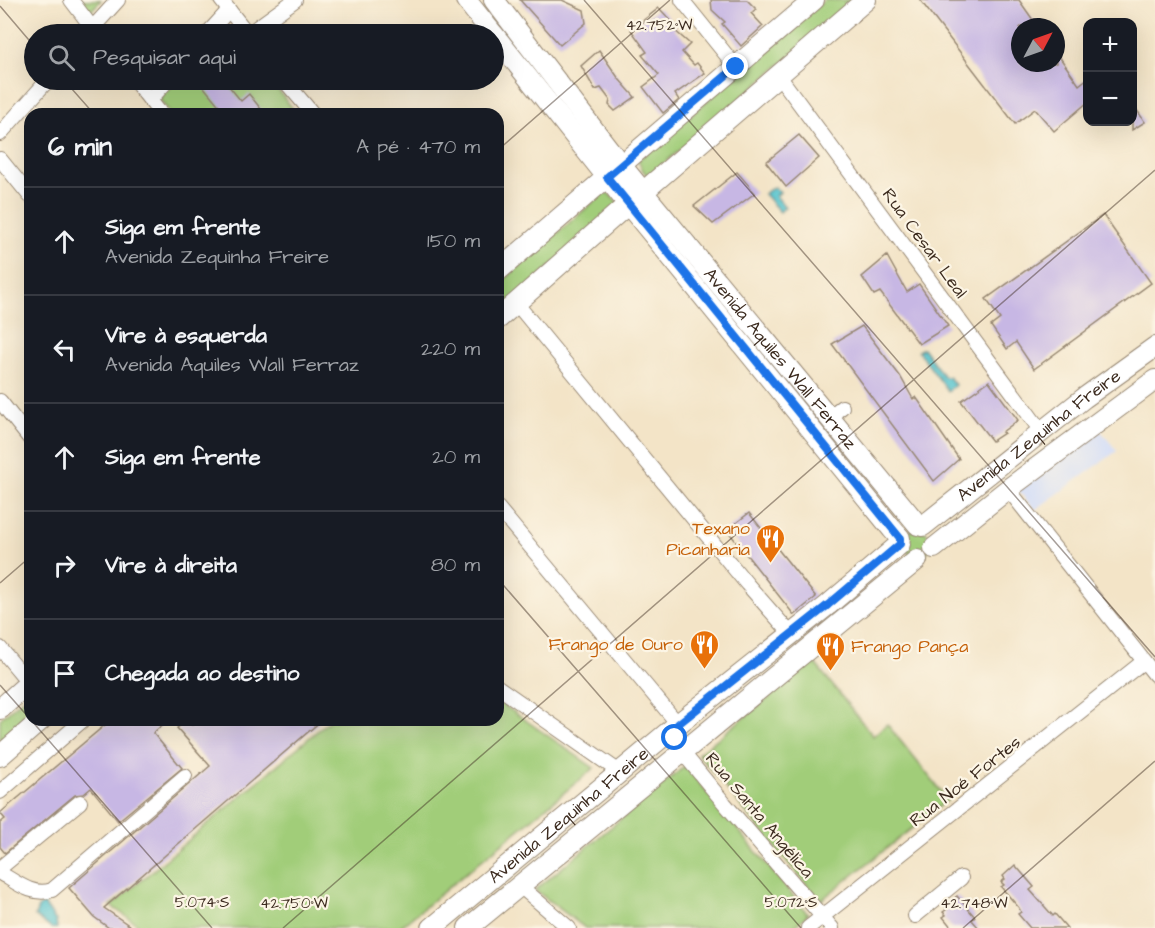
<!DOCTYPE html>
<html lang="pt">
<head>
<meta charset="utf-8">
<style>
	body { margin:0; font-family:"Architects Daughter",sans-serif; background:#242831; color:#f1f3f6 }
	.controls { position:absolute; right:18px; top:18px; display:grid; overflow:hidden; border-radius:12px; box-shadow:0 6px 24px #0002 }
	.controls button { width:54px; height:54px; display:grid; place-items:center; padding:0; border:0; border-bottom:2px solid #363941; background:#171b24; color:#f1f3f6; font:30px sans-serif }
	.compass { position:absolute; left:1011px; top:18px; width:54px; height:54px; border-radius:50%; background:#171b24; box-shadow:0 6px 24px #0002; rotate:49deg }
	.stop { position:absolute; width:18px; height:18px; margin:-14px; border:4px solid #1a73e8; border-radius:50%; background:#fff }
	.stop.end { background:#1a73e8; border-color:#fff; box-shadow:0 2px 6px #0008 }
	.list { margin:0; padding:0; list-style:none }
	h2 { display:flex; justify-content:space-between; align-items:center; height:78px; margin:0; padding:0 24px; font-size:26px }
	h2 small { font-size:20px; font-weight:400; color:#9ea1a6 }
	.list li { display:grid; grid-template-columns:39px 1fr auto; gap:18px; align-items:center; box-sizing:border-box; height:108px; padding:0 24px; border-top:2px solid #363941 }
	.list b { display:block; font-size:22px; white-space:nowrap }
	.list p { margin:0; font-size:20px; white-space:nowrap; color:#9ea1a6 }
	.list em { font-size:20px; font-style:normal; color:#9ea1a6 }
	.icon { flex:none; width:33px; height:33px; fill:none; stroke:currentColor; stroke-width:2; stroke-linecap:round; stroke-linejoin:round }
	.map { position:relative; flex:none; width:1155px; height:928px; overflow:hidden }
	.search { position:absolute; background:#171b24; box-shadow:0 6px 24px #0002; left:24px; top:24px; width:480px; height:66px; display:flex; align-items:center; gap:15px; box-sizing:border-box; padding:0 21px; border-radius:33px; color:#9ea1a6; font-size:22px }
	.panel { position:absolute; background:#171b24; box-shadow:0 6px 24px #0002; left:24px; top:108px; width:480px; height:618px; border-radius:18px }
	.map>svg:first-child { display:block }
	.built { fill:#cedafa }
	.green { fill:#a1cd79; stroke:#6e7c4c; stroke-width:1.5 }
	.water { fill:#59c5cf; stroke:#4a7876; stroke-width:1.5 }
	.building { fill:#c7b7e4 }
	.lines { fill:none; stroke-linecap:round; stroke-linejoin:round }
	.street-casing { stroke:#978772; stroke-width:16 }
	.secondary-casing { stroke:#978772; stroke-width:22 }
	.street { stroke:#fff; stroke-width:14 }
	.secondary { stroke:#fff; stroke-width:20 }
	.route { stroke:#1a73e8; stroke-width:8 }
	.ticks { fill:none; stroke:#3b2a1e; stroke-width:1.5; stroke-opacity:0.45 }
	.labels { text-anchor:middle; stroke-width:4.5; stroke-linejoin:round; paint-order:stroke }
	.street-label { font-size:18px; fill:#3b2a1e; stroke:#fcf5e5 }
	.food-label { font-size:18px; fill:#c56008; stroke:#fcf5e5; text-anchor:end }
	.ticks-label { font-size:15px; text-anchor:middle; fill:#3b2a1e; stroke:#fcf5e5; stroke-width:4.5; stroke-linejoin:round; paint-order:stroke }
</style>
</head>
<body>
<div class="map">
<svg width="1155" height="928" viewBox="0 0 1155 928">
	<rect width="100%" height="100%" fill="#fcf5e5"/>
	<filter id="ink" filterUnits="userSpaceOnUse"><feTurbulence type="fractalNoise" baseFrequency=".0167" numOctaves="2"/><feDisplacementMap in="SourceGraphic" scale="12" xChannelSelector="R" yChannelSelector="G"/><feConvolveMatrix kernelMatrix="1 2 1 2 8 2 1 2 1" color-interpolation-filters="sRGB"/></filter>
	<filter id="wash" filterUnits="userSpaceOnUse"><feTurbulence type="fractalNoise" baseFrequency=".008" numOctaves="4" result="noise"/><feDisplacementMap in="SourceGraphic" scale="24" xChannelSelector="R" yChannelSelector="G"/><feGaussianBlur stdDeviation="1.35" result="paint"/><feColorMatrix in="noise" values="0 0 0 0 0 0 0 0 0 0 0 0 0 0 0 0 0 1.4 0 .05"/><feComposite in="paint" operator="in"/></filter>
	<g filter="url(#wash)">
		<rect width="100%" height="100%" fill="#f3e4c7"/>
		<path class="built" d="M1100,430L1117,451L1035,510L1018,490Z"/>
		<g class="green">
			<path d="M79,0H101L89,13Z"/>
			<path d="M825,0H856L648,177L642,169L638,160Z"/>
			<path d="M177,80H270L297,114H171L159,99Z"/>
			<path d="M606,191L620,205L498,313V285Z"/>
			<path d="M911,530L926,532C932,539 929,543 928,551L922,555L910,554L907,551L908,533Z"/>
			<path d="M814,662L873,736L887,724L948,800L820,901L698,754Z"/>
			<path d="M30,693V719L0,745V719Z"/>
			<path d="M498,701L594,768L399,928H143L111,906L330,720H498Z"/>
			<path d="M685,766L808,914L793,928H585L535,890Z"/>
		</g>
		<g class="water">
			<path d="M774,187L780,192L776,196L785,207L780,212L764,194Z"/>
			<path d="M923,348L944,377H949L955,385L948,391L918,351Z"/>
			<path d="M44,904L56,921L57,928H51L35,916L38,908Z"/>
		</g>
		<g id="blocks">
			<g class="building">
				<path d="M520,0H562L584,10L586,23L560,45Z"/>
				<path d="M711,0H747L756,9L751,13L763,26L741,46L722,24L725,22L712,10Z"/>
				<path d="M920,0H1019L1038,27H1020V63H1056V52L1079,85L1088,78V102L1054,131L1035,109L1015,124Z"/>
				<path d="M659,8L676,26L673,29L690,44L682,52L694,65L697,63L705,73L675,94L679,100L663,113L643,87L659,75L642,55L647,52L631,30Z"/>
				<path d="M599,50L619,79L635,97L615,111L609,105L610,100L601,88L595,90L581,66Z"/>
				<path d="M198,80H224L241,101L249,94L265,114H226Z"/>
				<path d="M1132,103L1145,122L1132,130Z"/>
				<path d="M799,135L819,158L786,187L766,162Z"/>
				<path d="M737,172L755,193L713,224L694,206Z"/>
				<path d="M1103,215L1151,283L1034,369L1016,342L1007,349L991,326L1000,319L986,299Z"/>
				<path d="M887,256L907,292L919,284L948,326L919,344L880,292L874,295L862,277Z"/>
				<path d="M862,326L900,376L913,399L916,397L959,459L934,481L832,344Z"/>
				<path d="M989,381L1018,420L1002,432L1004,433L992,441L961,401Z"/>
				<path d="M749,513L816,597L794,615L727,530Z"/>
				<path d="M111,720H168L153,733L182,768L118,821L91,788L84,794L75,795L5,853L0,847V823L5,819L0,813Z"/>
				<path d="M187,720L192,725L198,720H322L104,908L133,928H109L94,917L69,888L210,766L177,728Z"/>
				<path d="M1015,865L1034,887L1030,890L1053,916L1055,914L1067,928H1030L1018,914L1021,912L1019,908L1001,887L1004,885L1001,882L1005,879L1003,876Z"/>
				<path d="M957,896L975,917L972,920L979,928H952L943,917L946,915L943,912L947,909L945,906Z"/>
			</g>
		</g>
	</g>
	<g filter="url(#ink)">
		<use href="#blocks" fill-opacity="0" stroke="#978772" stroke-width="1.5"/>
		<g class="lines">
			<defs>
				<g id="street">
					<path d="M71,0L97,34"/>
					<path d="M221,0L248,34"/>
					<path d="M682,0L736,67"/>
					<path d="M87,34L118,0"/>
					<path d="M207,34L229,10"/>
					<path d="M248,34L295,0"/>
					<path d="M779,76L1041,431"/>
					<path d="M134,80L161,114"/>
					<path d="M284,80L313,114"/>
					<path d="M150,100L168,80"/>
					<path d="M0,134L48,80"/>
					<path d="M0,159L30,196"/>
					<path d="M516,303L747,584L791,634"/>
					<path d="M0,401L30,439"/>
					<path d="M830,416L842,407"/>
					<path d="M1008,489L1155,675"/>
					<path d="M498,508L678,724"/>
					<path d="M0,648L29,683"/>
					<path d="M498,687L621,773"/>
					<path d="M683,753L725,804L832,928"/>
					<path d="M0,792L83,720"/>
					<path d="M0,868L80,802"/>
					<path d="M0,873C16,882 33,897 52,890L185,776"/>
					<path d="M520,886L569,928"/>
					<path d="M915,916L961,878"/>
					<path d="M808,928L1144,661"/>
				</g>
				<g id="secondary">
					<path d="M466,0L493,34"/>
					<path d="M494,0L621,165L814,0"/>
					<path id="s1" d="M866,0L643,192L918,525"/>
					<path d="M494,35L607,177L498,271"/>
					<path d="M498,319L619,212L643,192L621,165L607,177L628,204L892,529L900,538"/>
					<path id="s2" d="M923,526L1084,398L1155,347"/>
					<path d="M934,548L1008,489L1155,380"/>
					<path d="M0,709L30,682"/>
					<path d="M0,756L41,720"/>
					<path id="s3" d="M432,928L678,724L828,605L900,544"/>
					<path d="M468,928L917,560"/>
				</g>
			</defs>
			<use href="#street" class="street-casing"/>
			<use href="#secondary" class="secondary-casing"/>
			<use href="#street" class="street"/>
			<use href="#secondary" class="secondary"/>
		</g>
	</g>
	<g class="lines" filter="url(#ink)">
		<path class="route" d="M675,738L678,724L828,605L900,544V538L607,177L736,67"/>
	</g>
	<path class="ticks" d="M584,0L1155,657M0,6L34,46M64,80L94,114M498,150L670,0M498,579L801,928M0,583L30,557M0,685L30,719M31,720L212,928M283,928L1155,170M963,928L1155,761"/>
	<defs>
		<symbol id="restaurant-pin" viewBox="-11 -11 22 30"><path d="M0 17L-7.5 6A9.5 9.5 0 1 1 7.5 6Z" fill="#e8710a" stroke="#fcf5e5"/><path d="M-5-6h1v4h1v-4h1v4h1v-4h1v5L-1.5 .5V6h-2V.5L-5-1ZM5-6V6H3V1.5H1.5Q1.5-4 5-6Z" fill="#fff"/></symbol>
	</defs>
	<g fill-rule="evenodd">
		<use href="#restaurant-pin" x="754" y="522" width="33" height="45"/>
		<use href="#restaurant-pin" x="688" y="628" width="33" height="45"/>
		<use href="#restaurant-pin" x="814" y="630" width="33" height="45"/>
	</g>
	<g class="labels">
		<g class="street-label">
			<text transform="translate(925 243) rotate(54)" y="6">Rua Cesar Leal</text>
			<text dy="6" stroke="none"><textPath href="#s1" startOffset="510">Avenida Aquiles Wall Ferraz</textPath></text>
			<text dy="6" stroke="none"><textPath href="#s2" startOffset="147">Avenida Zequinha Freire</textPath></text>
			<text transform="translate(965 781) rotate(-38)" y="6">Rua Noé Fortes</text>
			<text transform="translate(760 815) rotate(50)" y="6">Rua Santa Angélica</text>
			<text dy="6" stroke="none"><textPath href="#s3" startOffset="177">Avenida Zequinha Freire</textPath></text>
		</g>
		<g class="food-label">
			<text x="750" y="534">Texano<tspan x="750" dy="21">Picanharia</tspan></text>
			<text x="683" y="650">Frango de Ouro</text>
			<text x="851" y="652" text-anchor="start">Frango Pança</text>
		</g>
	</g>
	<g class="ticks-label">
		<text x="659" y="30">42.752°W</text>
		<text x="202" y="907">5.074°S</text>
		<text x="791" y="907">5.072°S</text>
		<text x="294" y="908">42.750°W</text>
		<text x="974" y="908">42.748°W</text>
	</g>
</svg>
<div class="controls">
<button>+</button>
<button>−</button>
</div>
<svg class="compass" viewBox="-18 -18 36 36"><path d="M0-13l5 13h-10z" fill="#e53935"/><path d="M0 13l5-13h-10z" fill="#9ea1a6"/></svg>
<div class="stop" style="left:675px;top:738px"></div>
<div class="stop end" style="left:736px;top:67px"></div>
<div class="search"><svg class="icon" aria-label="search" viewBox="0 0 24 24"><circle cx="10" cy="10" r="6"/><path d="M15 15l6 6"/></svg>Pesquisar aqui</div>
<section class="panel">
<h2>6 min<small>A pé · 470 m</small></h2>
<ul class="list">
<li><svg class="icon" aria-label="ahead" viewBox="0 0 24 24"><path d="M12 20V5M6 11l6-6 6 6"/></svg><div><b>Siga em frente</b><p>Avenida Zequinha Freire</p></div><em>150 m</em></li>
<li><svg class="icon" aria-label="left" viewBox="0 0 24 24"><path d="M17 20v-9H6M10 6l-5 5 5 5"/></svg><div><b>Vire à esquerda</b><p>Avenida Aquiles Wall Ferraz</p></div><em>220 m</em></li>
<li><svg class="icon" aria-label="ahead" viewBox="0 0 24 24"><path d="M12 20V5M6 11l6-6 6 6"/></svg><div><b>Siga em frente</b></div><em>20 m</em></li>
<li><svg class="icon" aria-label="right" viewBox="0 0 24 24"><path d="M7 20v-9h11M14 6l5 5-5 5"/></svg><div><b>Vire à direita</b></div><em>80 m</em></li>
<li><svg class="icon" aria-label="arrive" viewBox="0 0 24 24"><path d="M6 21V4h12l-3 4 3 4H6"/></svg><div><b>Chegada ao destino</b></div></li>
</ul>
</section>
</div>
</body>
</html>
